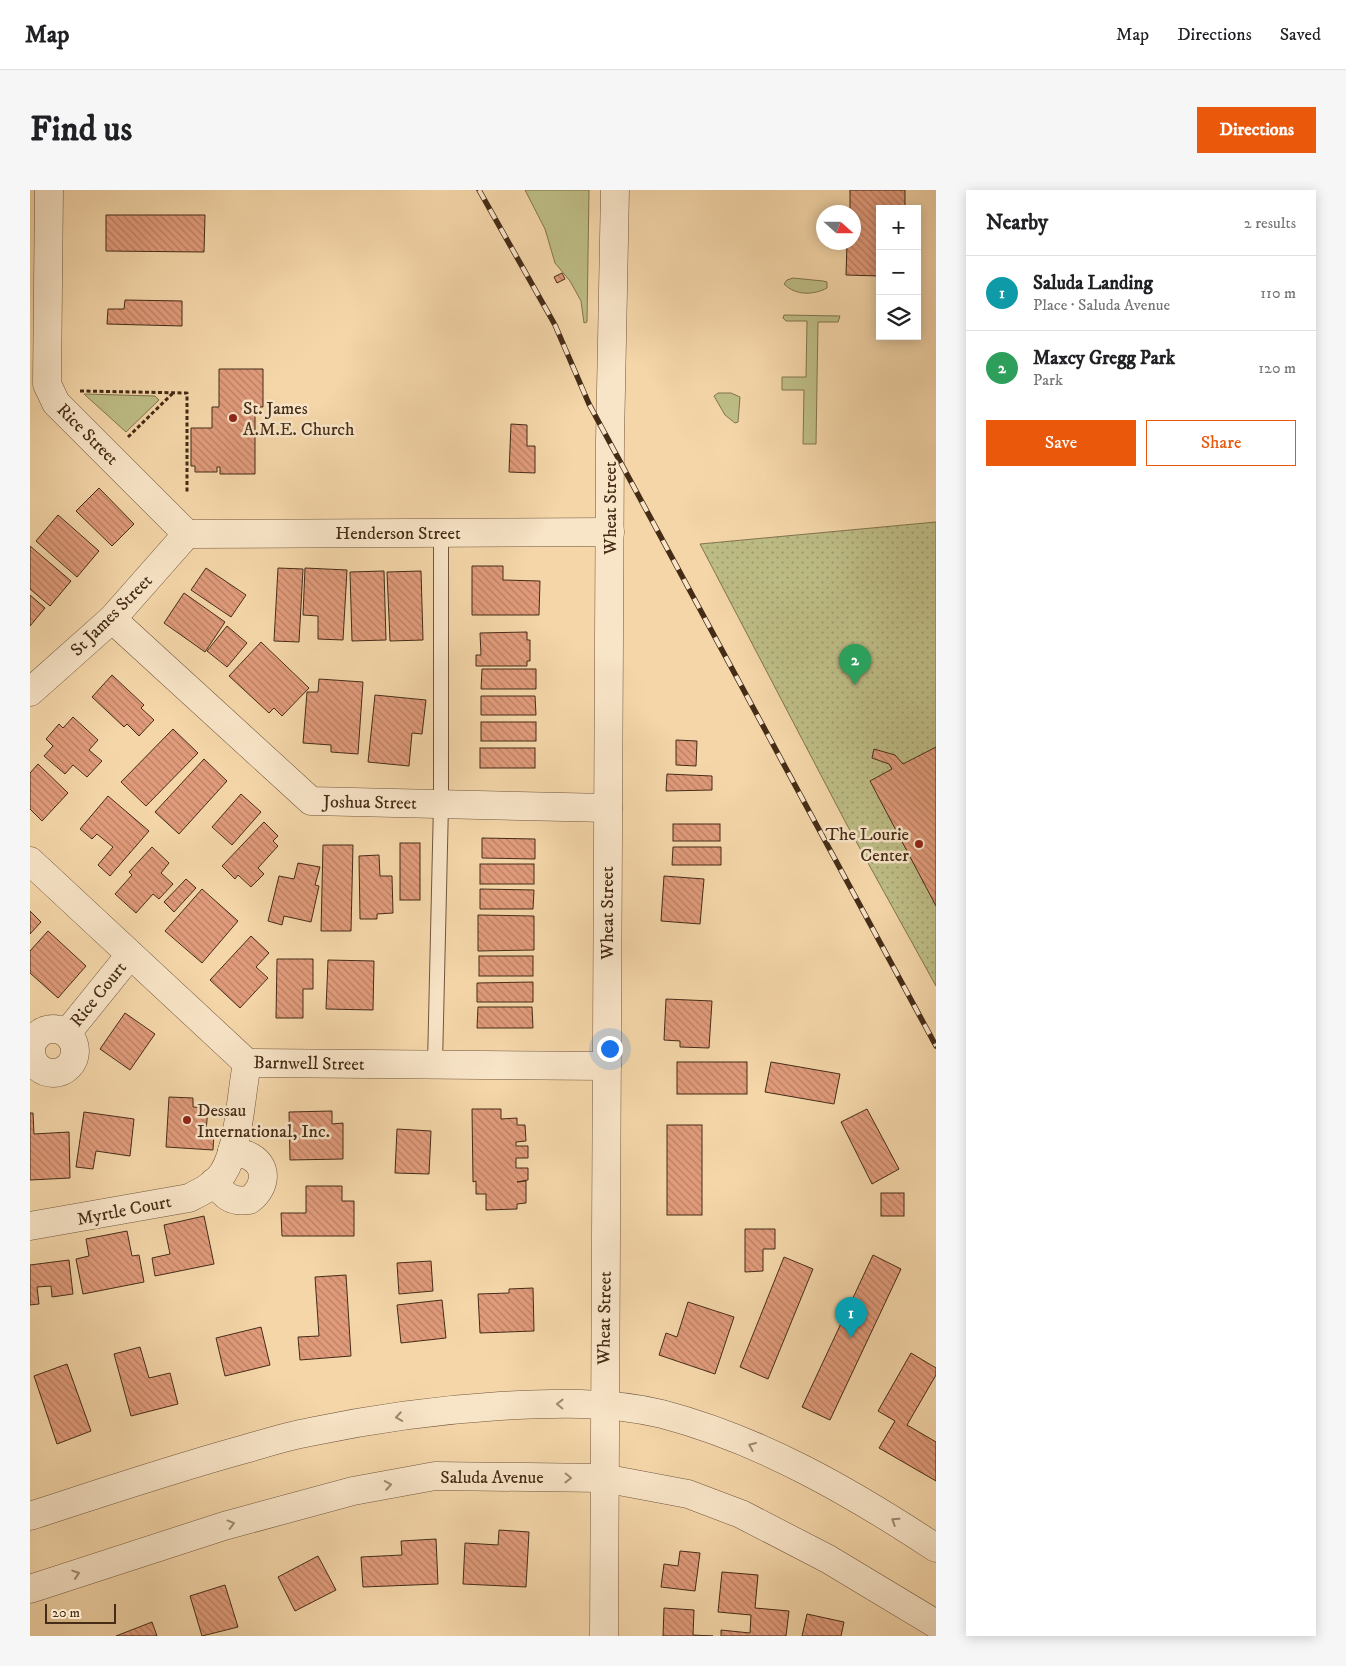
<!DOCTYPE html>
<html lang="en">
<head>
<meta charset="utf-8">
<style>
	body { margin:0; font-family:"IM FELL DW Pica",serif; background:#f6f6f6; color:#202124 }
	.controls { position:absolute; right:15px; top:15px; display:grid; overflow:hidden; border-radius:0px; box-shadow:0 2px 12px #0003 }
	.controls button { width:45px; height:45px; display:grid; place-items:center; padding:0; border:0; border-bottom:1px solid #e0e0e0; background:#fff; color:#202124; font:25px sans-serif }
	.compass { position:absolute; left:786px; top:15px; width:45px; height:45px; border-radius:50%; background:#fff; box-shadow:0 2px 12px #0003; rotate:111deg }
	.scale { position:absolute; left:15px; bottom:12px; width:71px; box-sizing:border-box; padding-left:5px; border:2px solid #452c17; border-top:0; font-size:14px; line-height:18px; white-space:nowrap; color:#452c17; -webkit-text-stroke:4px #f8e4c7; paint-order:stroke }
	.you { position:absolute; left:579px; top:858px; width:18px; height:18px; margin:-12px; border:4px solid #fff; border-radius:50%; background:#1a73e8; box-shadow:0 0 0 8px #1a73e833 }
	.badge { display:grid; place-items:center; width:32px; height:32px; border-radius:50%; background:#ea580c; color:#fff; font-size:16px; font-weight:700 }
	.pin { position:absolute; translate:-50% -41px; filter:drop-shadow(0 1px 2px #0008) }
	.pin::after { content:''; position:absolute; top:26px; width:18px; height:15px; background:inherit; clip-path:polygon(0 0,100% 0,50% 100%) }
	.list { margin:0; padding:0; list-style:none }
	h2 { display:flex; justify-content:space-between; align-items:center; height:65px; margin:0; padding:0 20px; font-size:21px }
	h2 small { font-size:16px; font-weight:400; color:#757577 }
	.list li { display:grid; grid-template-columns:32px 1fr auto; gap:15px; align-items:center; box-sizing:border-box; height:75px; padding:0 20px; border-top:1px solid #e0e0e0 }
	.list b { display:block; font-size:19px; white-space:nowrap }
	.list p { margin:0; font-size:16px; white-space:nowrap; color:#757577 }
	.list em { font-size:16px; font-style:normal; color:#757577 }
	.actions { display:flex; gap:10px; padding:15px 20px }
	.actions a { flex:1; padding:11px 0; border:1px solid #ea580c; border-radius:0px; text-align:center; font-size:18px; color:#ea580c }
	.actions .main { background:#ea580c; color:#fff }
	.icon { flex:none; width:28px; height:28px; fill:none; stroke:currentColor; stroke-width:2; stroke-linecap:round; stroke-linejoin:round }
	.map { position:relative; flex:none; width:906px; height:1446px; overflow:hidden; border-radius:0px }
	header { display:flex; align-items:center; gap:30px; box-sizing:border-box; height:70px; padding:0 25px; background:#fff; border-bottom:1px solid #e0e0e0 }
	header strong { font-size:24px }
	nav { display:flex; gap:28px; margin-inline-start:auto; font-size:18px }
	.intro { display:flex; align-items:center; justify-content:space-between; box-sizing:border-box; height:120px; padding:0 30px }
	h1 { margin:0; font-size:35px }
	.button { padding:12px 22px; border-radius:0px; background:#ea580c; color:#fff; font-size:18px; font-weight:700 }
	main { display:flex; gap:30px; padding:0 30px }
	aside { flex:1; background:#fff; border-radius:0px; box-shadow:0 2px 12px #0003 }
	.map>svg:first-child { display:block }
	.grass { fill:#bebd86; stroke:#82744e }
	.park { fill:url(#park-dots); stroke:#82744e }
	.building { fill:url(#building-back-hatch); stroke:#452c17 }
	.lines { fill:none; stroke-linecap:round; stroke-linejoin:round }
	.service-casing { stroke:#71563c; stroke-width:16 }
	.minor-casing { stroke:#71563c; stroke-width:29 }
	.path { stroke:#452c17; stroke-width:3; stroke-dasharray:4 2.5; stroke-linecap:butt }
	.service { stroke:#f8e4c7; stroke-width:14 }
	.minor { stroke:#f8e4c7; stroke-width:28 }
	.rail-casing { stroke:#452c17; stroke-width:5.5 }
	.rail { stroke:#f8e4c7; stroke-width:4; stroke-dasharray:11; stroke-linecap:butt }
	.oneway { stroke:#9e886f }
	.poi-dot { fill:#8f2418; stroke:#f8e4c7; stroke-width:2 }
	.labels { text-anchor:middle; stroke-width:5; stroke-linejoin:round; paint-order:stroke }
	.poi-label { font-size:18px; fill:#452c17; stroke:#f8e4c7; text-anchor:start }
	.street-label { font-size:18px; fill:#452c17; stroke:#f8e4c7 }
</style>
</head>
<body>
<header>
<strong>Map</strong>
<nav><a>Map</a><a>Directions</a><a>Saved</a></nav>
</header>
<div class="intro"><h1>Find us</h1><a class="button">Directions</a></div>
<main>
<div class="map">
<svg width="906" height="1446" viewBox="0 0 906 1446">
	<defs>
		<pattern id="park-dots" width="8" height="8" patternUnits="userSpaceOnUse" patternTransform="scale(1.25)"><rect width="8" height="8" fill="#bebd86"/><path d="M2 2h.1M6 6h.1" fill="none" stroke="#9c9a6d" stroke-width="1.8" stroke-linecap="round"/></pattern>
		<pattern id="building-back-hatch" width="6" height="6" patternUnits="userSpaceOnUse" patternTransform="scale(1.25)"><rect width="6" height="6" fill="#e19b7b"/><path d="M-1 5l2 2M0 0l6 6M5-1l2 2" fill="none" stroke="#b87f64"/></pattern>
	</defs>
	<rect width="100%" height="100%" fill="#f4d6a9"/>
	<filter id="stains"><feTurbulence type="fractalNoise" baseFrequency=".004" numOctaves="4"/><feColorMatrix values="0 0 0 0 .2 0 0 0 0 .09 0 0 0 0 .02 0 0 0 .5 -.17"/></filter>
	<radialGradient id="worn" r=".72"><stop offset=".6" stop-color="#630" stop-opacity="0"/><stop offset="1" stop-color="#630" stop-opacity=".3"/></radialGradient>
	<g class="grass">
		<path d="M495,0H559L557,132L554,133L551,111L540,91L525,73L515,39Z"/>
		<path d="M763,88L793,91L797,92V98C784,105 766,106 754,94L757,90Z"/>
		<path d="M754,125L810,126L808,132H788L786,254H773L774,200H752V187H776L777,131H756L753,128Z"/>
		<path d="M688,203H701L710,207L708,232L705,233L695,225L684,206Z"/>
		<path d="M54,204L125,206L129,210L96,242Z"/>
	</g>
	<path class="park" d="M906,332V796L817,635L670,354Z"/>
	<g class="building">
		<path d="M820,0H875V19H850V86L816,85L817,52H824V22L805,21H820Z"/>
		<path d="M887,22H890L889,47H887Z"/>
		<path d="M76,25H175L174,62L76,61Z"/>
		<path d="M532,83L535,89L527,93L524,87Z"/>
		<path d="M95,110L152,111V136L77,134L78,119H94Z"/>
		<path d="M189,179H233V217H225V284H190V277H187V282H165V276H161V238H182V217H189Z"/>
		<path d="M481,234L497,235V256H505V283L479,282Z"/>
		<path d="M69,298L104,334L82,356L46,321Z"/>
		<path d="M28,325L69,361L47,387L6,351Z"/>
		<path d="M0,356L41,391L20,416L0,399Z"/>
		<path d="M442,376H473V390L510,391L509,425H442Z"/>
		<path d="M176,378L216,405L201,427L161,400Z"/>
		<path d="M248,378L273,379L269,452L244,451Z"/>
		<path d="M275,378L317,380L313,450L288,449V426L273,425Z"/>
		<path d="M354,381L356,450L322,451L320,382Z"/>
		<path d="M391,381L393,450L360,451L357,382Z"/>
		<path d="M154,403L195,432L175,462L134,433Z"/>
		<path d="M0,405L15,418L0,436Z"/>
		<path d="M197,436L217,453L197,477L177,461Z"/>
		<path d="M497,442V450H500V471H497V476H446V465H451L450,443Z"/>
		<path d="M231,452L279,498L252,526L244,518L239,523L199,486Z"/>
		<path d="M452,479H506V499H451Z"/>
		<path d="M82,485L114,515L111,518L124,530L109,546L97,534L94,537L62,507Z"/>
		<path d="M289,489L333,492L328,564L301,562V555L273,553L277,502H288Z"/>
		<path d="M345,505L396,510L392,544L382,543L379,576L338,572Z"/>
		<path d="M451,506H505L506,525H451Z"/>
		<path d="M43,527L68,550L59,560L72,571L57,587L43,575L35,584L14,566L23,556L16,549L29,534L33,538Z"/>
		<rect x="451" y="532" width="55" height="19"/>
		<path d="M143,539L168,563L116,616L91,592Z"/>
		<path d="M646,550L667,551L666,576L646,575Z"/>
		<path d="M906,557V716L840,591L862,579L859,574L842,568L844,559L865,565L873,574Z"/>
		<rect x="450" y="558" width="55" height="20"/>
		<path d="M174,569L197,591L149,644L125,622Z"/>
		<path d="M8,574L38,603L12,631L0,619V583Z"/>
		<path d="M637,584L682,586V600L636,601Z"/>
		<path d="M211,604L231,622L202,655L182,637Z"/>
		<path d="M78,606L119,641L80,686L68,675L83,657L67,644L62,649L50,639Z"/>
		<path d="M234,632L248,646L243,651L248,656L228,678L234,684L221,697L208,685L205,689L192,676Z"/>
		<rect x="643" y="634" width="47" height="17"/>
		<path d="M452,648L505,649V669L452,668Z"/>
		<rect x="370" y="653" width="20" height="57"/>
		<path d="M293,655H323L321,741H291Z"/>
		<path d="M122,657L139,673L131,683L143,694L129,709L123,704L106,723L85,704L102,685L99,682Z"/>
		<path d="M643,657H691V675H642Z"/>
		<path d="M349,665L350,686H362L363,723L347,724V729H330L329,666Z"/>
		<path d="M268,673L290,677L285,695L289,696L281,732L254,726L252,735L238,731L249,686L264,689Z"/>
		<rect x="450" y="674" width="54" height="20"/>
		<path d="M634,686L674,689L670,734L631,731Z"/>
		<path d="M156,689L166,698L144,722L134,712Z"/>
		<path d="M172,699L208,731L172,773L135,741Z"/>
		<path d="M450,699L504,700L503,719H450Z"/>
		<path d="M0,721L11,732L0,744Z"/>
		<path d="M448,725L504,726V760L448,761Z"/>
		<path d="M18,741L56,776L28,808L0,783V761Z"/>
		<path d="M221,746L239,763L226,777L238,788L210,818L180,790Z"/>
		<rect x="449" y="766" width="54" height="20"/>
		<path d="M247,769H283V799H273V828H246Z"/>
		<path d="M298,770L344,771L343,820L296,819Z"/>
		<path d="M503,792V812H447V793Z"/>
		<path d="M636,809L682,811L679,858L650,857V851L634,850Z"/>
		<path d="M448,817H502L503,838H447Z"/>
		<path d="M95,823L125,844L100,880L70,859Z"/>
		<rect x="647" y="872" width="70" height="32"/>
		<path d="M741,872L810,884L804,914L735,902Z"/>
		<path d="M139,907L163,908V917L178,918L176,942H184L183,960L136,957Z"/>
		<path d="M442,919H471V929L487,928V935H495L496,951L486,952V956H498V968H486V978H498V990L487,992L496,991V1013L487,1014V1019L456,1020V1004H446V991L443,992Z"/>
		<path d="M837,919L869,979L842,994L811,932Z"/>
		<path d="M302,921V934L313,933V969L260,970L259,922Z"/>
		<path d="M54,922L104,929L100,966L66,961L63,979L46,977Z"/>
		<path d="M0,923H3L4,944L39,942L40,988L0,990Z"/>
		<rect x="637" y="935" width="35" height="90"/>
		<path d="M367,939L401,941L399,984L365,983Z"/>
		<path d="M276,996H312V1011H324V1046H252L251,1023H276Z"/>
		<rect x="851" y="1003" width="23" height="23"/>
		<path d="M174,1026L184,1074L125,1086L122,1068L140,1064L134,1035Z"/>
		<path d="M715,1039H745V1059H733V1081L715,1082Z"/>
		<path d="M97,1041L102,1066L109,1065L114,1092L53,1104L46,1069L59,1066L56,1049Z"/>
		<path d="M843,1065L871,1079L800,1230L772,1217Z"/>
		<path d="M754,1067L783,1079L738,1189L710,1177Z"/>
		<path d="M39,1070L43,1104L22,1107L21,1096L7,1097L9,1114L0,1115V1075Z"/>
		<path d="M401,1071L403,1101L369,1104L367,1073Z"/>
		<path d="M316,1085L321,1166L270,1170L268,1147L289,1146L285,1087Z"/>
		<path d="M503,1098L504,1141L450,1143L448,1104L479,1103V1099Z"/>
		<path d="M412,1110L416,1148L371,1153L367,1115Z"/>
		<path d="M658,1112L704,1127L685,1184L629,1165L636,1143L647,1147Z"/>
		<path d="M231,1137L240,1175L195,1186L186,1148Z"/>
		<path d="M110,1157L119,1188L140,1183L148,1214L101,1226L84,1164Z"/>
		<path d="M881,1163L906,1178V1185L877,1235L906,1252V1291L849,1258L865,1231L848,1221Z"/>
		<path d="M37,1174L61,1241L27,1254L4,1186Z"/>
		<path d="M469,1340L499,1342L496,1397L433,1394L435,1353L468,1355Z"/>
		<path d="M406,1349L408,1394L333,1397L331,1367L372,1365L371,1351Z"/>
		<path d="M650,1361L670,1363L665,1401L631,1397L634,1374L648,1376Z"/>
		<path d="M288,1366L306,1400L265,1421L248,1387Z"/>
		<path d="M692,1382L728,1385L725,1418L759,1421L756,1446H691V1440L720,1443L721,1425L688,1422Z"/>
		<path d="M195,1395L208,1437L172,1446L160,1406Z"/>
		<path d="M634,1418L664,1420L663,1445L683,1446H633Z"/>
		<path d="M777,1424L814,1432L811,1446H772Z"/>
		<path d="M122,1432L127,1446H86Z"/>
	</g>
	<g class="lines">
		<defs>
			<path id="service" d="M405,874L411,614V343"/>
			<g id="minor">
				<path d="M19,0L17,194L26,213L157,344"/>
				<path d="M157,344L580,342"/>
				<path d="M82,429L281,611L578,618"/>
				<path d="M0,502L82,429L157,344"/>
				<path d="M0,671L217,873L577,876"/>
				<circle cx="23" cy="861" r="22"/>
				<path d="M37,843L100,765"/>
				<path d="M184,992C194,1005 201,1013 219,1010C234,1000 240,978 221,967C216,964 208,963 202,961"/>
				<path d="M0,1036L159,1008C171,1002 185,995 193,983C209,958 211,904 217,873"/>
				<path d="M0,1326C71,1303 142,1279 215,1259C236,1253 258,1246 280,1242C342,1229 406,1220 470,1216C524,1213 578,1211 632,1224C731,1250 821,1302 906,1358"/>
				<path d="M0,1399L194,1336L323,1301L405,1286L573,1288L658,1304L711,1324L798,1369L906,1434"/>
				<path d="M574,1446L580,250L585,0"/>
			</g>
		</defs>
		<use href="#service" class="service-casing"/>
		<use href="#minor" class="minor-casing"/>
		<g class="path">
			<path d="M50,201L157,203V302"/>
			<path d="M98,247L143,203"/>
		</g>
		<use href="#service" class="service"/>
		<use href="#minor" class="minor"/>
		<defs>
			<path id="rail" d="M449,0L525,135L559,214L906,856"/>
		</defs>
		<use href="#rail" class="rail-casing"/>
		<use href="#rail" class="rail"/>
	</g>
	<defs><path id="oneway-chevron" d="M-2-3.5L2.5 0L-2 3.5" fill="none" stroke-width="1.6" stroke-linecap="round" stroke-linejoin="round" transform="scale(1.25)"/></defs>
	<g class="oneway">
		<use href="#oneway-chevron" transform="translate(530 1214) rotate(-179)"/>
		<use href="#oneway-chevron" transform="translate(369 1227) rotate(171)"/>
		<use href="#oneway-chevron" transform="translate(722 1256) rotate(-157)"/>
		<use href="#oneway-chevron" transform="translate(538 1288) rotate(1)"/>
		<use href="#oneway-chevron" transform="translate(358 1295) rotate(-10)"/>
		<use href="#oneway-chevron" transform="translate(865 1331) rotate(-147)"/>
		<use href="#oneway-chevron" transform="translate(201 1334) rotate(-15)"/>
		<use href="#oneway-chevron" transform="translate(46 1384) rotate(-18)"/>
	</g>
	<g class="poi-dot">
		<circle cx="203" cy="228" r="5"/>
		<circle cx="889" cy="654" r="5"/>
		<circle cx="157" cy="930" r="5"/>
	</g>
	<g class="labels">
		<g class="poi-label">
			<text x="213" y="224">St. James<tspan x="213" dy="21">A.M.E. Church</tspan></text>
			<text x="879" y="650" text-anchor="end">The Lourie<tspan x="879" dy="21">Center</tspan></text>
			<text x="167" y="926">Dessau<tspan x="167" dy="21">International, Inc.</tspan></text>
		</g>
		<g class="street-label">
			<text transform="translate(58 244) rotate(45)" y="6">Rice Street</text>
			<text transform="translate(580 318) rotate(-90)" y="6">Wheat Street</text>
			<text x="368" y="349">Henderson Street</text>
			<text transform="translate(81 425) rotate(-45)" y="6">St James Street</text>
			<text transform="translate(340 612) rotate(1)" y="6">Joshua Street</text>
			<text transform="translate(577 723) rotate(-90)" y="6">Wheat Street</text>
			<text transform="translate(68 804) rotate(-51)" y="6">Rice Court</text>
			<text transform="translate(279 873) rotate(1)" y="6">Barnwell Street</text>
			<text transform="translate(94 1020) rotate(-11)" y="6">Myrtle Court</text>
			<text transform="translate(574 1128) rotate(-89)" y="6">Wheat Street</text>
			<text x="462" y="1293">Saluda Avenue</text>
		</g>
	</g>
	<rect width="100%" height="100%" filter="url(#stains)"/>
	<rect width="100%" height="100%" fill="url(#worn)"/>
</svg>
<div class="controls">
<button>+</button>
<button>−</button>
<button><svg class="icon" aria-label="layers" viewBox="0 0 24 24"><path d="M12 4l9 5-9 5-9-5zM3 14l9 5 9-5"/></svg></button>
</div>
<svg class="compass" viewBox="-18 -18 36 36"><path d="M0-13l5 13h-10z" fill="#e53935"/><path d="M0 13l5-13h-10z" fill="#757577"/></svg>
<div class="scale">20 m</div>
<div class="you"></div>
<div class="pin badge" style="left:821px;top:1148px;background:#0f9aa8">1</div>
<div class="pin badge" style="left:825px;top:495px;background:#2e9e5b">2</div>
</div>
<aside>
<h2>Nearby<small>2 results</small></h2>
<ul class="list">
<li><span class="badge" style="background:#0f9aa8">1</span><div><b>Saluda Landing</b><p>Place · Saluda Avenue</p></div><em>110 m</em></li>
<li><span class="badge" style="background:#2e9e5b">2</span><div><b>Maxcy Gregg Park</b><p>Park</p></div><em>120 m</em></li>
</ul>
<div class="actions"><a class="main">Save</a><a>Share</a></div>
</aside>
</main>
</body>
</html>
